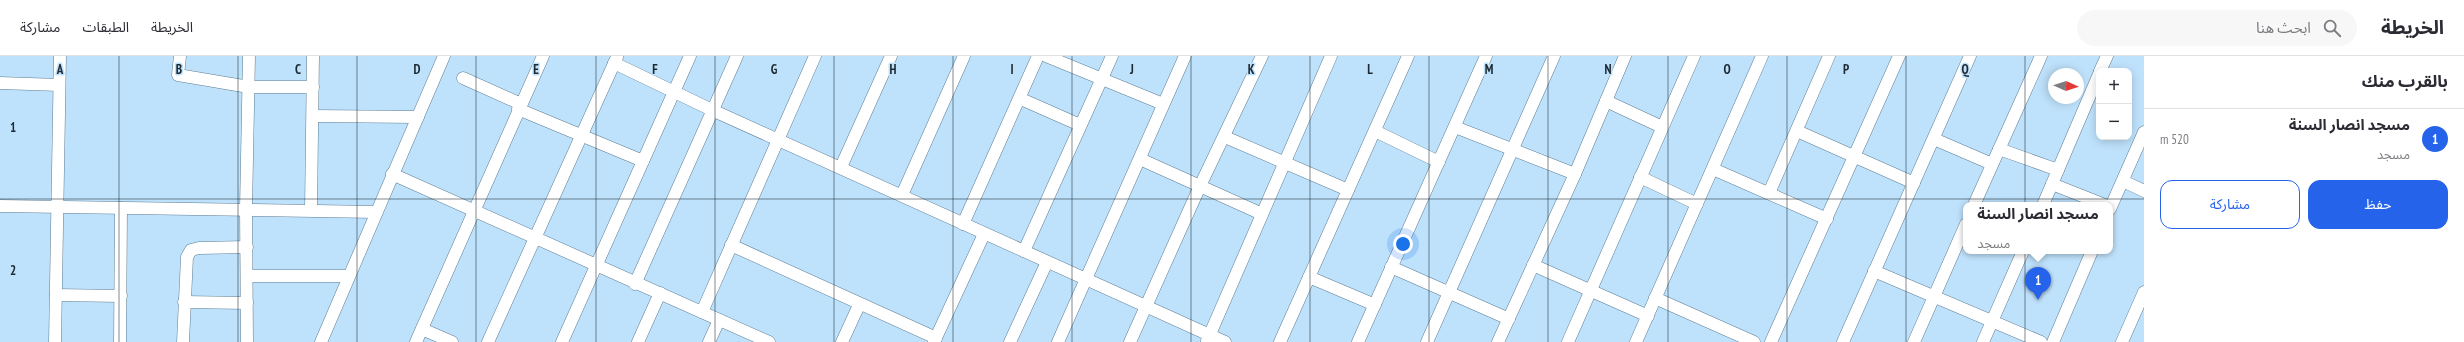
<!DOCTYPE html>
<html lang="ar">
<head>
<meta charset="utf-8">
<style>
	body { margin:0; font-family:"PT Sans Narrow","Noto Sans Arabic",sans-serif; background:#f7f7f7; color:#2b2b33; direction:rtl }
	.controls { position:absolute; right:12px; top:12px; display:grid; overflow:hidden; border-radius:8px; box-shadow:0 2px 10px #0003 }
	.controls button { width:36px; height:36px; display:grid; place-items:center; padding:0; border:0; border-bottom:1px solid #e1e1e2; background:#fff; color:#2b2b33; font:20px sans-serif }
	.compass { position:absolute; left:2048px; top:12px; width:36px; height:36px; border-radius:50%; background:#fff; box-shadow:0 2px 10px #0003; rotate:93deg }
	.you { position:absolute; left:1403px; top:188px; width:14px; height:14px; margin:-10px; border:3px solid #fff; border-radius:50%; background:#1a73e8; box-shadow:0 0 0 6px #1a73e833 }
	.badge { display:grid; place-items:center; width:26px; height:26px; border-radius:50%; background:#2563eb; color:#fff; font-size:13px; font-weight:700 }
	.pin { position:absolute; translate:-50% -33px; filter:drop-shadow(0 1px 2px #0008) }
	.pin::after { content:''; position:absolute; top:21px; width:14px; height:12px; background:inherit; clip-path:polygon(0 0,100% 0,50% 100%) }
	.popup { position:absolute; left:1963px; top:146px; width:150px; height:52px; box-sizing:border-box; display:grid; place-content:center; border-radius:8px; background:#fff; filter:drop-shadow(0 1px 3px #0005); font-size:13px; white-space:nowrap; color:#7c7c81 }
	.popup b { font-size:15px; color:#2b2b33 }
	.popup::after { content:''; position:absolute; left:50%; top:100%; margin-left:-8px; border:8px solid transparent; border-top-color:#fff }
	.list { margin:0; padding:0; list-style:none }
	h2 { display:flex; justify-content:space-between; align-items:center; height:52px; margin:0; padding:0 16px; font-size:17px }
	h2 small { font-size:13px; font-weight:400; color:#7c7c81 }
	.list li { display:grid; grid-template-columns:26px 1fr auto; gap:12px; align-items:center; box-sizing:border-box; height:60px; padding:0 16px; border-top:1px solid #e1e1e2 }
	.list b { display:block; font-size:15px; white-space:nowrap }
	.list p { margin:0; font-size:13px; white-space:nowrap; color:#7c7c81 }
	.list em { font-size:13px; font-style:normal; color:#7c7c81 }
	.actions { display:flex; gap:8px; padding:12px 16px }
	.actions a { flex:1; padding:9px 0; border:1px solid #2563eb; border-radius:12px; text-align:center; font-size:14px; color:#2563eb }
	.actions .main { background:#2563eb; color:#fff }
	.icon { flex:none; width:22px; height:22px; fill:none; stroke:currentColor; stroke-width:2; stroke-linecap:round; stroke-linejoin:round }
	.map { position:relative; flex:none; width:2144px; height:286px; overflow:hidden; direction:ltr }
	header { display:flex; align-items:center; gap:24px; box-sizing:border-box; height:56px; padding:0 20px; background:#fff; border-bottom:1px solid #e1e1e2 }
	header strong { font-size:19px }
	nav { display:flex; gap:22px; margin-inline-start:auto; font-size:14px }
	.search { width:280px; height:36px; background:#f7f7f7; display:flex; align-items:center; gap:10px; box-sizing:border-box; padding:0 14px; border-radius:22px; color:#7c7c81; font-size:15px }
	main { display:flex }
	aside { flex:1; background:#fff }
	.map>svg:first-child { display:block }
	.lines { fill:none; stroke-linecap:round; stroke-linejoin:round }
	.minor-casing { stroke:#5d7d94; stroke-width:13 }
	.minor { stroke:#fff; stroke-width:12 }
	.grid { fill:none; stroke:#1c2933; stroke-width:1; stroke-opacity:0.55 }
	.grid-label { font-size:13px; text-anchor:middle; font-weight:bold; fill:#1c2933; stroke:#bfe2fc; stroke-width:3; stroke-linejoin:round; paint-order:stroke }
</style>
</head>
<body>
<header>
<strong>الخريطة</strong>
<div class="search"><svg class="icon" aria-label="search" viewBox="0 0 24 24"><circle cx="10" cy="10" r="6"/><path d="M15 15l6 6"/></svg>ابحث هنا</div>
<nav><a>الخريطة</a><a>الطبقات</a><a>مشاركة</a></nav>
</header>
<main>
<aside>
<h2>بالقرب منك<small></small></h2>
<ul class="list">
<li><span class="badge">1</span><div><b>مسجد انصار السنة</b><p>مسجد</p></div><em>520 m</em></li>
</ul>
<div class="actions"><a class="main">حفظ</a><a>مشاركة</a></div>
</aside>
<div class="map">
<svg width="2144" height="286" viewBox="0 0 2144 286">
	<rect width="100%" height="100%" fill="#bfe2fc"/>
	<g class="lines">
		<defs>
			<g id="minor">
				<path d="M180,0L178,19L249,31H313"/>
				<path d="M1046,0L1163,48"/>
				<path d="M614,7L712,54L1225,286"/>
				<path d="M2100,15L2107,0"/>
				<path d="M463,22L521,48"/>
				<path d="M0,27L59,29"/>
				<path d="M1021,43L1080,69"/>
				<path d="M1606,45L1662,71"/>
				<path d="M518,53L643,105"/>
				<path d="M313,60L418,61"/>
				<path d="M1455,71L1575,118"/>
				<path d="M1375,75L1439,106"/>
				<path d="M1797,75L1914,127"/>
				<path d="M1225,81L1348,134"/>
				<path d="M1934,83L1992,108"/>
				<path d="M1999,93L2058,114"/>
				<path d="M1140,103L1262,158"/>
				<path d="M841,111L891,0"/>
				<path d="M1713,113L1827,163"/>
				<path d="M392,118L769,286"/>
				<path d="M1640,121L1697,148"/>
				<path d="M2123,125L2144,135"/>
				<path d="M2052,128L2105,149"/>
				<path d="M1769,137L1829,0"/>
				<path d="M902,139L964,0"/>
				<path d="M1974,149L2041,0"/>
				<path d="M2043,149L2099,18"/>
				<path d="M0,150L376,156"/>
				<path d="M2110,153L2144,76"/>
				<path d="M311,154L313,0"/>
				<path d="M963,168L1038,0"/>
				<path d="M731,189L936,282"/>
				<path d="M1024,195L1112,0"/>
				<path d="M1533,209L1648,260"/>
				<path d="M1391,211L1509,263"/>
				<path d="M1874,215L2041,286"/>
				<path d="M247,220H348"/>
				<path d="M1309,221L1375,249"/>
				<path d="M635,228L737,0"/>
				<path d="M56,239L121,240"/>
				<path d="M1655,242L1754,286"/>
				<path d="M184,246L247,247"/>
				<path d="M702,256L815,0"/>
				<path d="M422,273L452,286"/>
				<path d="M1207,285L1331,0"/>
				<path d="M55,286L60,0"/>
				<path d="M120,286L121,152"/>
				<path d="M183,286L187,201L191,194L199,192L247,191"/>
				<path d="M247,286L246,153L249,0"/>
				<path d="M321,286L444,0"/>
				<path d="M416,286L543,0"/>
				<path d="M488,286L617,1"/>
				<path d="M562,286L690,0"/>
				<path d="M638,286L660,237"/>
				<path d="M709,286L719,264"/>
				<path d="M842,286L859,249"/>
				<path d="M934,286L984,178"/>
				<path d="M1010,286L1047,206"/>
				<path d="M1058,286L1185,0"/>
				<path d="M1130,286L1200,130L1262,0"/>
				<path d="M1280,286L1408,0"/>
				<path d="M1358,286L1486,0"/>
				<path d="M1427,286L1554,0"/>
				<path d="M1498,286L1575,118L1625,0"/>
				<path d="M1568,286L1694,0"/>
				<path d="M1636,286L1762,0"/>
				<path d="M1771,286L1899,0"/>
				<path d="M1843,286L1970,0"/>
				<path d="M1914,286L1966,168"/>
				<path d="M1983,286L2023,195"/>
				<path d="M2053,286L2092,195"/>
				<path d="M2122,286L2144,236"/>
			</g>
		</defs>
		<use href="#minor" class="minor-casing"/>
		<use href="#minor" class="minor"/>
	</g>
	<path class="grid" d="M119,0V286M238,0V286M357,0V286M476,0V286M596,0V286M715,0V286M834,0V286M953,0V286M1072,0V286M1191,0V286M1310,0V286M1429,0V286M1548,0V286M1668,0V286M1787,0V286M1906,0V286M2025,0V286M0,143H2144"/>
	<g class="grid-label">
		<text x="60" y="18">A</text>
		<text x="179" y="18">B</text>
		<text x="298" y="18">C</text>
		<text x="417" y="18">D</text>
		<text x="536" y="18">E</text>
		<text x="655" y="18">F</text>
		<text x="774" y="18">G</text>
		<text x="893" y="18">H</text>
		<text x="1012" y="18">I</text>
		<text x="1132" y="18">J</text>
		<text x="1251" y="18">K</text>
		<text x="1370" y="18">L</text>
		<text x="1489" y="18">M</text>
		<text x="1608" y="18">N</text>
		<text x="1727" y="18">O</text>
		<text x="1846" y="18">P</text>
		<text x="1965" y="18">Q</text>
		<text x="13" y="76">1</text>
		<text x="13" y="219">2</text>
	</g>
</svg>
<div class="controls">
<button>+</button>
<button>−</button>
</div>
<svg class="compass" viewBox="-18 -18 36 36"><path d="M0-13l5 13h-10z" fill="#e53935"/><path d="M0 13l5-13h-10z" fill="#7c7c81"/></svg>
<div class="you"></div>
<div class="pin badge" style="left:2038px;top:244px">1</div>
<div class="popup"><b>مسجد انصار السنة</b>مسجد</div>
</div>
</main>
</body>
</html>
